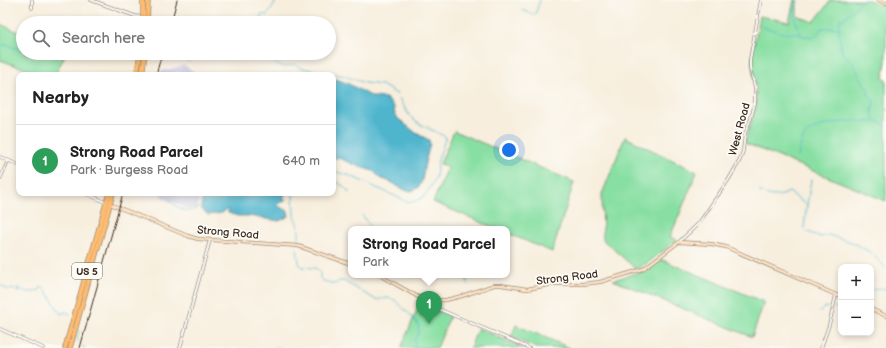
<!DOCTYPE html>
<html lang="en">
<head>
<meta charset="utf-8">
<style>
	body { margin:0; font-family:"Balsamiq Sans",sans-serif; background:#f2f2f2; color:#222 }
	.controls { position:absolute; right:12px; bottom:12px; display:grid; overflow:hidden; border-radius:8px; box-shadow:0 2px 6px #0003 }
	.controls button { width:36px; height:36px; display:grid; place-items:center; padding:0; border:0; border-bottom:1px solid #e0e0e0; background:#fff; color:#222; font:20px sans-serif }
	.you { position:absolute; left:509px; top:150px; width:14px; height:14px; margin:-10px; border:3px solid #fff; border-radius:50%; background:#1a73e8; box-shadow:0 0 0 6px #1a73e833 }
	.badge { display:grid; place-items:center; width:26px; height:26px; border-radius:50%; background:#111827; color:#fff; font-size:13px; font-weight:700 }
	.pin { position:absolute; translate:-50% -33px; filter:drop-shadow(0 1px 2px #0008) }
	.pin::after { content:''; position:absolute; top:21px; width:14px; height:12px; background:inherit; clip-path:polygon(0 0,100% 0,50% 100%) }
	.popup { position:absolute; left:348px; top:226px; width:162px; height:52px; box-sizing:border-box; display:grid; place-content:center; border-radius:8px; background:#fff; filter:drop-shadow(0 1px 3px #0005); font-size:13px; white-space:nowrap; color:#767676 }
	.popup b { font-size:15px; color:#222 }
	.popup::after { content:''; position:absolute; left:50%; top:100%; margin-left:-8px; border:8px solid transparent; border-top-color:#fff }
	.list { margin:0; padding:0; list-style:none }
	h2 { display:flex; justify-content:space-between; align-items:center; height:52px; margin:0; padding:0 16px; font-size:17px }
	h2 small { font-size:13px; font-weight:400; color:#767676 }
	.list li { display:grid; grid-template-columns:26px 1fr auto; gap:12px; align-items:center; box-sizing:border-box; height:72px; padding:0 16px; border-top:1px solid #e0e0e0 }
	.list b { display:block; font-size:15px; white-space:nowrap }
	.list p { margin:0; font-size:13px; white-space:nowrap; color:#767676 }
	.list em { font-size:13px; font-style:normal; color:#767676 }
	.icon { flex:none; width:22px; height:22px; fill:none; stroke:currentColor; stroke-width:2; stroke-linecap:round; stroke-linejoin:round }
	.map { position:relative; flex:none; width:886px; height:348px; overflow:hidden }
	.search { position:absolute; background:#fff; box-shadow:0 2px 6px #0003; left:16px; top:16px; width:320px; height:44px; display:flex; align-items:center; gap:10px; box-sizing:border-box; padding:0 14px; border-radius:22px; color:#767676; font-size:15px }
	.panel { position:absolute; background:#fff; box-shadow:0 2px 6px #0003; left:16px; top:72px; width:320px; height:124px; border-radius:8px }
	.map>svg:first-child { display:block }
	.industrial { fill:#c3c1db }
	.green { fill:#88dfa3; stroke:#628460 }
	.water { fill:#4fb5cd; stroke:#457076 }
	.lines { fill:none; stroke-linecap:round; stroke-linejoin:round }
	.stream { stroke:#4fb5cd; stroke-width:1 }
	.street-casing { stroke:#998c7e; stroke-width:3.5 }
	.secondary-casing { stroke:#998c7e; stroke-width:4 }
	.highway-casing { stroke:#998c7e; stroke-width:5.5 }
	.street { stroke:#fff; stroke-width:2 }
	.secondary { stroke:#ffe4c6; stroke-width:2.5 }
	.highway { stroke:#febc70; stroke-width:4 }
	.rail { stroke:#3b2a1e; stroke-width:1 }
	.labels { text-anchor:middle; stroke-width:3.5; stroke-linejoin:round; paint-order:stroke }
	.shield { fill:#fdfcf7; stroke:#75695f; stroke-width:1 }
	.shield-label { font-size:10px; font-weight:bold; fill:#3b2a1e }
	.street-label { font-size:11px; fill:#3b2a1e; stroke:#fdfcf7 }
</style>
</head>
<body>
<div class="map">
<svg width="886" height="348" viewBox="0 0 886 348">
	<rect width="100%" height="100%" fill="#fdfcf7"/>
	<filter id="ink" filterUnits="userSpaceOnUse"><feTurbulence type="fractalNoise" baseFrequency=".025" numOctaves="2"/><feDisplacementMap in="SourceGraphic" scale="8" xChannelSelector="R" yChannelSelector="G"/><feConvolveMatrix kernelMatrix="1 2 1 2 8 2 1 2 1" color-interpolation-filters="sRGB"/></filter>
	<filter id="wash" filterUnits="userSpaceOnUse"><feTurbulence type="fractalNoise" baseFrequency=".012" numOctaves="4" result="noise"/><feDisplacementMap in="SourceGraphic" scale="16" xChannelSelector="R" yChannelSelector="G"/><feGaussianBlur stdDeviation="0.9" result="paint"/><feColorMatrix in="noise" values="0 0 0 0 0 0 0 0 0 0 0 0 0 0 0 0 0 1.4 0 .05"/><feComposite in="paint" operator="in"/></filter>
	<g filter="url(#wash)">
		<rect width="100%" height="100%" fill="#f7eedd"/>
		<g class="industrial">
			<path d="M184,65L196,73L197,75H158L159,72Z"/>
			<path d="M160,193H194L200,195L197,207L188,209L161,196Z"/>
		</g>
		<g class="green">
			<path d="M794,0H797V16L814,22L831,0H869L886,7V62L883,78L886,79V201L745,143C747,129 754,118 756,104C758,89 752,76 752,62C752,47 758,31 760,16L789,22Z"/>
			<path d="M0,24L23,34V53H66L55,75H43L0,60Z"/>
			<path d="M454,131L574,182L552,252L507,233V229H497L433,202L448,167L440,164Z"/>
			<path d="M625,137L697,172L670,237L677,240L649,262L636,269L603,240L602,194Z"/>
			<path d="M660,259L764,302L752,337L613,280L644,271Z"/>
			<path d="M420,303L450,316L437,348H401Z"/>
			<path d="M516,325L523,328L570,348H536L511,337Z"/>
			<path d="M478,328L523,348H524H470Z"/>
		</g>
		<g class="water">
			<path d="M333,78L347,83L373,97L386,98L394,107L395,116L416,133L429,140L430,144L425,163L422,181L418,188L412,191L405,190L397,186L393,183L380,178L373,171L360,167L339,158H333Z"/>
			<path d="M203,193H287L283,196L285,201L278,204V206L288,211L289,216L279,221L248,216H238L228,213V209H227L222,213L208,215L201,209Z"/>
		</g>
		<g class="lines">
			<g class="stream">
				<path d="M798,0L793,14L801,35"/>
				<path d="M862,0C857,5 853,12 847,15L845,18L840,19L839,33L842,53C857,63 858,78 869,90L868,94L874,101C871,116 871,120 886,125"/>
				<path d="M522,10L535,15L540,0"/>
				<path d="M257,23L261,20V14L267,15L277,0"/>
				<path d="M762,27L786,34L794,33L804,36L815,37L822,28H839"/>
				<path d="M0,45H8L23,51"/>
				<path d="M29,53L46,54L48,53"/>
				<path d="M178,53L180,58L187,57L190,53"/>
				<path d="M185,58L189,62"/>
				<path d="M273,63L284,67L295,64L302,68L341,75L365,83L382,85L397,94"/>
				<path d="M861,122H876"/>
				<path d="M798,157C800,149 801,139 807,133C818,124 845,121 859,121"/>
				<path d="M333,171L348,175L406,201L413,202L420,199L425,195L431,186L436,177L438,160L446,137L416,122L409,115L399,98"/>
				<path d="M333,179L346,188L349,193"/>
				<path d="M759,191C768,197 779,198 789,192L807,205L804,228"/>
				<path d="M293,193L294,216C298,222 301,236 298,243"/>
				<path d="M163,196C179,205 182,219 202,205"/>
				<path d="M807,205L811,180"/>
				<path d="M362,215L372,229"/>
				<path d="M806,231L820,237L829,235L851,242L870,252L886,268"/>
				<path d="M297,249L299,263L302,267L315,268L320,271V278L323,281L335,284L339,281H344L376,300C381,299 387,297 392,299C396,300 401,306 404,309C413,318 426,327 414,340L416,348"/>
				<path d="M465,275L468,284"/>
				<path d="M0,285L9,290L13,289L18,292V287L20,288V291H24L26,292H34L35,290L39,291L41,287L45,289L61,314L65,312L70,314"/>
				<path d="M871,288L874,290L878,288L886,289"/>
				<path d="M834,308L841,306"/>
				<path d="M819,312L826,307L831,308"/>
				<path d="M78,341L77,338L80,330"/>
				<path d="M83,346L84,348"/>
				<path d="M275,348H281"/>
			</g>
		</g>
	</g>
	<g filter="url(#ink)">
		<g class="lines">
			<defs>
				<g id="street">
					<path d="M91,0L135,16L142,17"/>
					<path d="M32,8V0"/>
					<path d="M0,157L19,165"/>
					<path d="M0,179L8,161"/>
					<path d="M85,193L105,202"/>
					<path d="M679,242L699,223L729,179L740,160L743,151L745,133L751,118L755,103V87L750,69V59L761,0"/>
					<path d="M430,301L434,307L529,348"/>
					<path d="M0,329L43,348"/>
					<path d="M180,348L210,240"/>
					<path d="M821,348L829,325L836,295"/>
				</g>
				<g id="secondary">
					<path d="M878,0L886,3"/>
					<path d="M110,204L188,236L198,239L298,246L351,264"/>
					<path d="M379,275L420,298L430,301L446,300L462,296L494,285H501L527,289L554,284H583L600,282L643,269L679,242L711,244L726,247L841,297"/>
					<path d="M871,309L886,316"/>
				</g>
				<g id="highway">
					<path d="M143,23V0"/>
					<path d="M147,23L148,0"/>
					<path d="M137,75L140,53"/>
					<path d="M142,75L145,53"/>
					<path d="M65,348L109,193"/>
					<path d="M70,348L113,193"/>
				</g>
			</defs>
			<use href="#street" class="street-casing"/>
			<use href="#secondary" class="secondary-casing"/>
			<use href="#highway" class="highway-casing"/>
			<use href="#street" class="street"/>
			<use href="#secondary" class="secondary"/>
			<use href="#highway" class="highway"/>
			<g class="rail">
				<path d="M171,23L177,0"/>
				<path d="M156,75L162,53"/>
				<path d="M80,348L123,193"/>
			</g>
		</g>
	</g>
	<g class="labels">
		<rect class="shield" x="72" y="263" width="30" height="16" rx="3"/>
		<g class="shield-label">
			<text x="87" y="275">US 5</text>
		</g>
		<g class="street-label">
			<text transform="translate(739 129) rotate(-75)" y="4">West Road</text>
			<text transform="translate(228 232) rotate(5)" y="4">Strong Road</text>
			<text transform="translate(567 277) rotate(-7)" y="4">Strong Road</text>
		</g>
	</g>
</svg>
<div class="controls">
<button>+</button>
<button>−</button>
</div>
<div class="you"></div>
<div class="pin badge" style="left:429px;top:324px;background:#2e9e5b">1</div>
<div class="popup"><b>Strong Road Parcel</b>Park</div>
<div class="search"><svg class="icon" aria-label="search" viewBox="0 0 24 24"><circle cx="10" cy="10" r="6"/><path d="M15 15l6 6"/></svg>Search here</div>
<section class="panel">
<h2>Nearby<small></small></h2>
<ul class="list">
<li><span class="badge" style="background:#2e9e5b">1</span><div><b>Strong Road Parcel</b><p>Park · Burgess Road</p></div><em>640 m</em></li>
</ul>
</section>
</div>
</body>
</html>
